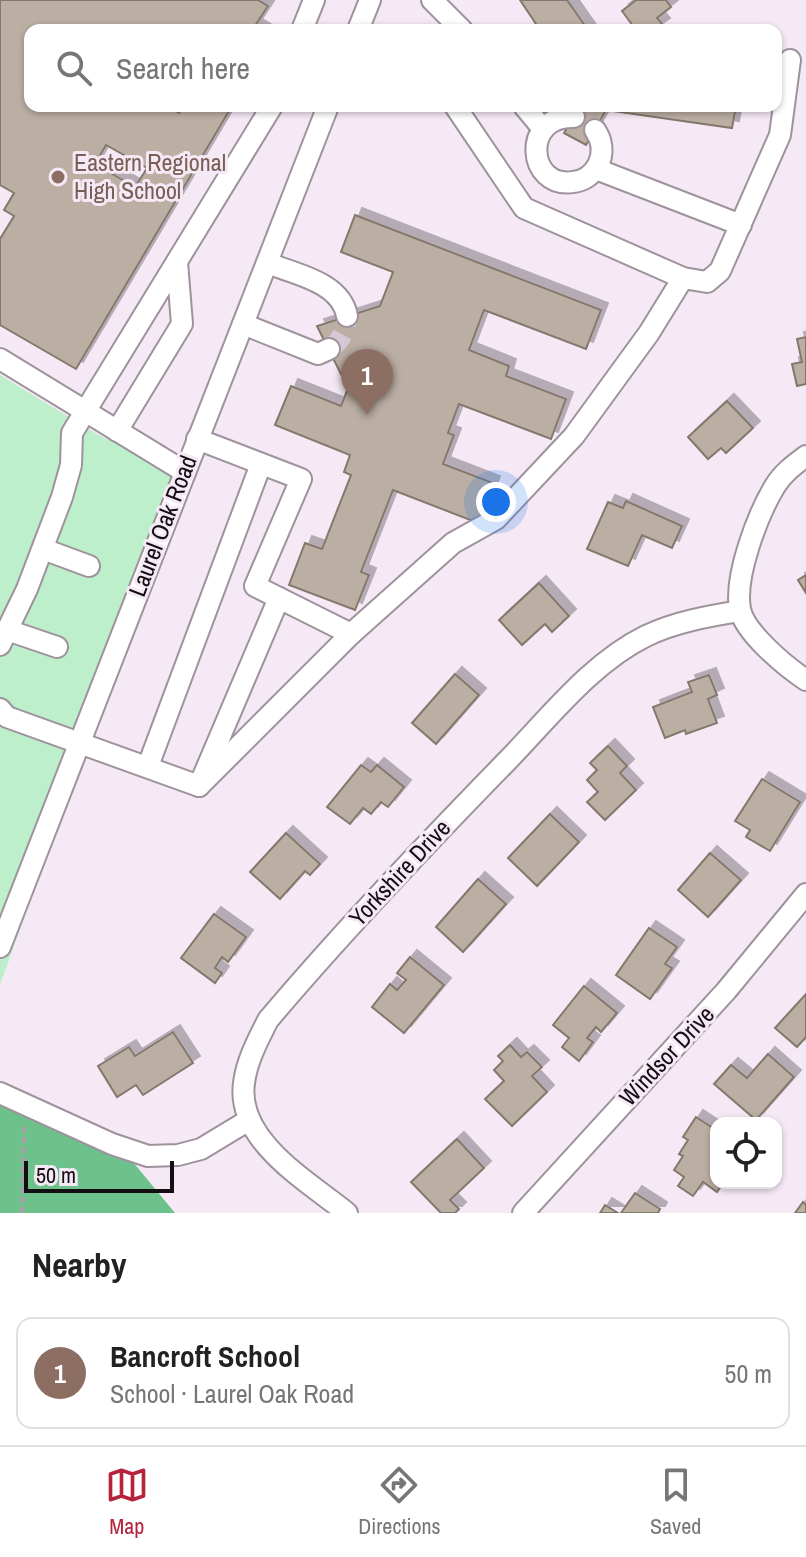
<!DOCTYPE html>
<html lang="en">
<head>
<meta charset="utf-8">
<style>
	body { margin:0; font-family:"Archivo Narrow",sans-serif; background:#f6f6f6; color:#222 }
	.controls { position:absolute; right:24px; bottom:24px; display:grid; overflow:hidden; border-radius:16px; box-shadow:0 2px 6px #0004 }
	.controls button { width:72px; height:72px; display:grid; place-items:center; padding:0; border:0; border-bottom:2px solid #e0e0e0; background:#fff; color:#222; font:40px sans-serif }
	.scale { position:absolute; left:24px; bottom:20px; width:150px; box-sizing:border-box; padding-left:8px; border:4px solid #120e12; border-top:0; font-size:22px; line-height:28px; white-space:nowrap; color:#120e12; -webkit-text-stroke:6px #f6e9f6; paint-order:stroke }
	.you { position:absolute; left:496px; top:502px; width:28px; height:28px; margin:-20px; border:6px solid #fff; border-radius:50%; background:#1a73e8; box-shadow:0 0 0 12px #1a73e833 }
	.badge { display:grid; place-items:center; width:52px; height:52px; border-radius:50%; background:#b5233d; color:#fff; font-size:26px; font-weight:700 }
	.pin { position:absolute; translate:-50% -66px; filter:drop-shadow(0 2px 4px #0008) }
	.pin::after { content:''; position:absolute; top:42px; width:28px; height:24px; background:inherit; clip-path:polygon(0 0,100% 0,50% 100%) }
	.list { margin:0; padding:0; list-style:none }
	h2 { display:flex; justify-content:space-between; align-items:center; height:104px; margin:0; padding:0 32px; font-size:34px }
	h2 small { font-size:26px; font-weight:400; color:#767676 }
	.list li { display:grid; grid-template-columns:52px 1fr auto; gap:24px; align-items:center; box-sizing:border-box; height:112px; margin:0 16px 16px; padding:0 16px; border:2px solid #e0e0e0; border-radius:16px }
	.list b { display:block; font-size:30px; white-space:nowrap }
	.list p { margin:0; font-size:26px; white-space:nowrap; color:#767676 }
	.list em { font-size:26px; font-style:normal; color:#767676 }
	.icon { flex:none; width:44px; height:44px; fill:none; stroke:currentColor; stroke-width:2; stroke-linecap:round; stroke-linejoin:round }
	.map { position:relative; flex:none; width:806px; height:1213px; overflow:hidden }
	.search { position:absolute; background:#fff; box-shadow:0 2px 6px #0004; left:24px; right:24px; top:24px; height:88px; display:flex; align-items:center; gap:20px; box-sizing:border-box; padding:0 28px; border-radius:16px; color:#767676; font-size:30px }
	.sheet { height:232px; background:#fff }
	nav { display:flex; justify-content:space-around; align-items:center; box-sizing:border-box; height:112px; border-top:2px solid #e0e0e0; background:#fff; font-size:22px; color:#767676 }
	nav a { display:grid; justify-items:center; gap:4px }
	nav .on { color:#b5233d }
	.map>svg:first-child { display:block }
	.green { fill:#bdefcb }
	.forest { fill:#6dc18a }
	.building { fill:#bbaea3; stroke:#84786d; stroke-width:2; fill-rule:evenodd; filter:url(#shadow) }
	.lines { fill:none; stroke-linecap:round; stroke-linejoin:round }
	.minor-tunnel { stroke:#d4c8d4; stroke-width:20; stroke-dasharray:20 10; stroke-linecap:butt }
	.minor-casing { stroke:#9e929d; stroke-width:24 }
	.path { stroke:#a99fa9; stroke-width:4; stroke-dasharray:6 4; stroke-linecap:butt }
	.minor { stroke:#fff; stroke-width:20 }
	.education-dot { fill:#8d6e63; stroke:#f6e9f6; stroke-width:3 }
	.labels { text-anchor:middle; stroke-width:6; stroke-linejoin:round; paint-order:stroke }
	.education-label { font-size:24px; fill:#785e54; stroke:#f6e9f6; text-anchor:start }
	.street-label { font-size:24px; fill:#120e12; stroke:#f6e9f6 }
</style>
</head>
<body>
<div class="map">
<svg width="806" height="1213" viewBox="0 0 806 1213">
	<defs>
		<filter id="shadow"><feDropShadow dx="7" dy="-7" stdDeviation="0" flood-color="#0004"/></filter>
	</defs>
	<rect width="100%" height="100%" fill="#f6e9f6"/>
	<path class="green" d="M0,375L100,436L183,473L0,985Z"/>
	<path class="forest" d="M0,1097L128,1156L175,1213H0Z"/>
	<g class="building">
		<path d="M0,0H258L268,6L255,26L262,30H30V106H167L179,113L183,106H232L76,369L0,325V239L14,216L4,210L14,193L0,185ZM106,145L147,168L135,187L95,164Z"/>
		<path d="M520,0H567L588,30H540Z"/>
		<path d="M636,0H666L671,7L657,18L663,25L656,30H636L622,11Z"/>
		<path d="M580,106H736L732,128L606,110L586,145L564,133Z"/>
		<path d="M355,215L601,310L586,349L484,310L469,350L509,366L506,376L566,399L551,439L459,404L448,433L454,435L443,464L493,483L478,523L393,490L361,572L369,575L355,610L289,585L305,543L322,549L351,475L344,472L350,455L275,425L291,386L341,406L348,388L317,326L380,306L393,272L341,252Z"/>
		<path d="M806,337V384L797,386L792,364L802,362L797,339Z"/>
		<path d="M727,401L753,428L726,453L721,448L708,459L688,437Z"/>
		<path d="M626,501L682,526L672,548L642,535L628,566L587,549L608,502L623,508Z"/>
		<path d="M806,575V593L798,580Z"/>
		<path d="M539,583L569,616L552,632L545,624L522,645L499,620Z"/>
		<path d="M455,674L479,695L436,744L412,723Z"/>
		<path d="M709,675L717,695L708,699L717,723L686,734L685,730L665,738L653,707L692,692L688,682Z"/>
		<path d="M608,746L627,766L620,773L636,790L605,820L587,802L598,792L587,780L597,770L590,763Z"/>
		<path d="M361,765L371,772L377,765L404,787L388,807L381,802L371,814L363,808L350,824L327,807Z"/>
		<path d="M762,779L800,802L770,851L746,837L750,830L735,821Z"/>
		<path d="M550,814L579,842L537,886L508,858Z"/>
		<path d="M286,833L320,864L310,875L305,871L280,899L250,872Z"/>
		<path d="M710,853L741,880L708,917L678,890Z"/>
		<path d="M478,879L506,904L463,952L436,927Z"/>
		<path d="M214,914L246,937L228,962L222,957L215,968L222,973L215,983L181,958Z"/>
		<path d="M649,928L677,947L665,964L672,968L650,999L616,975Z"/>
		<path d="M410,957L444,985L404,1033L372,1007L390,984L397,990L406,980L397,973Z"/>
		<path d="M584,986L617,1013L601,1032L596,1027L587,1038L593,1042L579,1061L562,1047L569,1038L553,1025Z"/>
		<path d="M806,994V1037L797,1047L775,1028Z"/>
		<path d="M173,1032L193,1063L143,1095L136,1085L117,1097L98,1066L129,1047L135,1056Z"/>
		<path d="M510,1045L521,1057L527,1052L542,1067L532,1076L547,1092L512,1126L485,1099L504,1081L494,1070L503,1061L498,1056Z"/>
		<path d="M768,1054L794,1077L756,1120L714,1084L731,1065L747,1078Z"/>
		<path d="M696,1117L716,1130V1183H723L717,1192L703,1182L693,1196L678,1186L684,1177L674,1170L683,1156L679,1154L688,1140L683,1137Z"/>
		<path d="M457,1139L484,1168L450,1200L459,1209L455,1213H441L411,1182Z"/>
		<path d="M635,1193L660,1209L658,1213H621Z"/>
		<path d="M803,1202L806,1205V1213H795Z"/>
		<path d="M605,1205L618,1213H600Z"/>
	</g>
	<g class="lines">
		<path class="minor-tunnel" d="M329,349C340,342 347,330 347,316"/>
		<defs>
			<g id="minor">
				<path d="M432,0L462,30"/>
				<path d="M302,30L314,0"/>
				<path d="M358,30L370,0"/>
				<path d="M455,106L524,208L683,278L707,282L720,271L780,135L790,60"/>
				<path d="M524,106L543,129"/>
				<path d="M574,117C521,115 527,189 573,182C584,181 593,174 598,165C604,153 602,140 595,130"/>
				<path d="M596,169L741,225"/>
				<path d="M267,263C295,274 341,282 347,316"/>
				<path d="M243,324L318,354L329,349"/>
				<path d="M0,359L185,472"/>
				<path d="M117,431L182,324L177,262"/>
				<path d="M806,456C794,465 783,473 775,486C758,514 734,576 740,609C744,632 786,667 806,680"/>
				<path d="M43,549L89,566"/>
				<path d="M279,598L351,634"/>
				<path d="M7,630L57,647"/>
				<path d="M0,645L27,589L62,497L71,465L72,433L272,106"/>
				<path d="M0,709L7,717L199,786L279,598L255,586L301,479L197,439"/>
				<path d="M148,766L261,464"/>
				<path d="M199,786L351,634L453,543L496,519L574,436L649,333L683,278"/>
				<path d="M0,947L328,106"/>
				<path d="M0,1093L112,1144L148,1156L178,1155L201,1149L249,1120"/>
				<path d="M347,1213C309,1182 236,1141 244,1083C247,1060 258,1040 268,1020C344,930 425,845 507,761C549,718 591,663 646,636C675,622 709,616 740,611"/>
				<path d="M523,1213L726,991L806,894"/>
			</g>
		</defs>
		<use href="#minor" class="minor-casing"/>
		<path class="path" d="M22,1213L24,1126"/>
		<use href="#minor" class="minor"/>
	</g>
	<circle class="education-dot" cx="58" cy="177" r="8"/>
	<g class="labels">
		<g class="education-label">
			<text x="74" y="171">Eastern Regional<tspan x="74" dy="28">High School</tspan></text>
		</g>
		<g class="street-label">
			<text transform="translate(163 526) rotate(-69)" y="8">Laurel Oak Road</text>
			<text transform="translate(400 873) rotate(-47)" y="8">Yorkshire Drive</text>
			<text transform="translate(667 1056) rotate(-47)" y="8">Windsor Drive</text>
		</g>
	</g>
</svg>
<div class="controls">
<button><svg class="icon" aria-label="locate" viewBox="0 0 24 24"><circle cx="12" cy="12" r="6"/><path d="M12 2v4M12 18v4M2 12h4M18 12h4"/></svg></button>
</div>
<div class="scale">50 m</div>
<div class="you"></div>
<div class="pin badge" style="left:367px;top:415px;background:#8d6e63">1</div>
<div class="search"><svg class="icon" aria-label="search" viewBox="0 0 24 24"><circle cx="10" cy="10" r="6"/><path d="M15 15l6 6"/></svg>Search here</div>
</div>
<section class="sheet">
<h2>Nearby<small></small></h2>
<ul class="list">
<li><span class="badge" style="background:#8d6e63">1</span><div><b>Bancroft School</b><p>School · Laurel Oak Road</p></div><em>50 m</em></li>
</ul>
</section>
<nav>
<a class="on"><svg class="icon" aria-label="map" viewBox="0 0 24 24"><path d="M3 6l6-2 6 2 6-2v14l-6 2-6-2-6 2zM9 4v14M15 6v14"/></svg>Map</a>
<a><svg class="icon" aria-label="directions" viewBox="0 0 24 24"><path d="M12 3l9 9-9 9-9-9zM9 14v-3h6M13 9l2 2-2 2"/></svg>Directions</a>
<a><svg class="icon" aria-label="saved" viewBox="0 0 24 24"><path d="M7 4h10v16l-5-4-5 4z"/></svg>Saved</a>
</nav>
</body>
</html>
